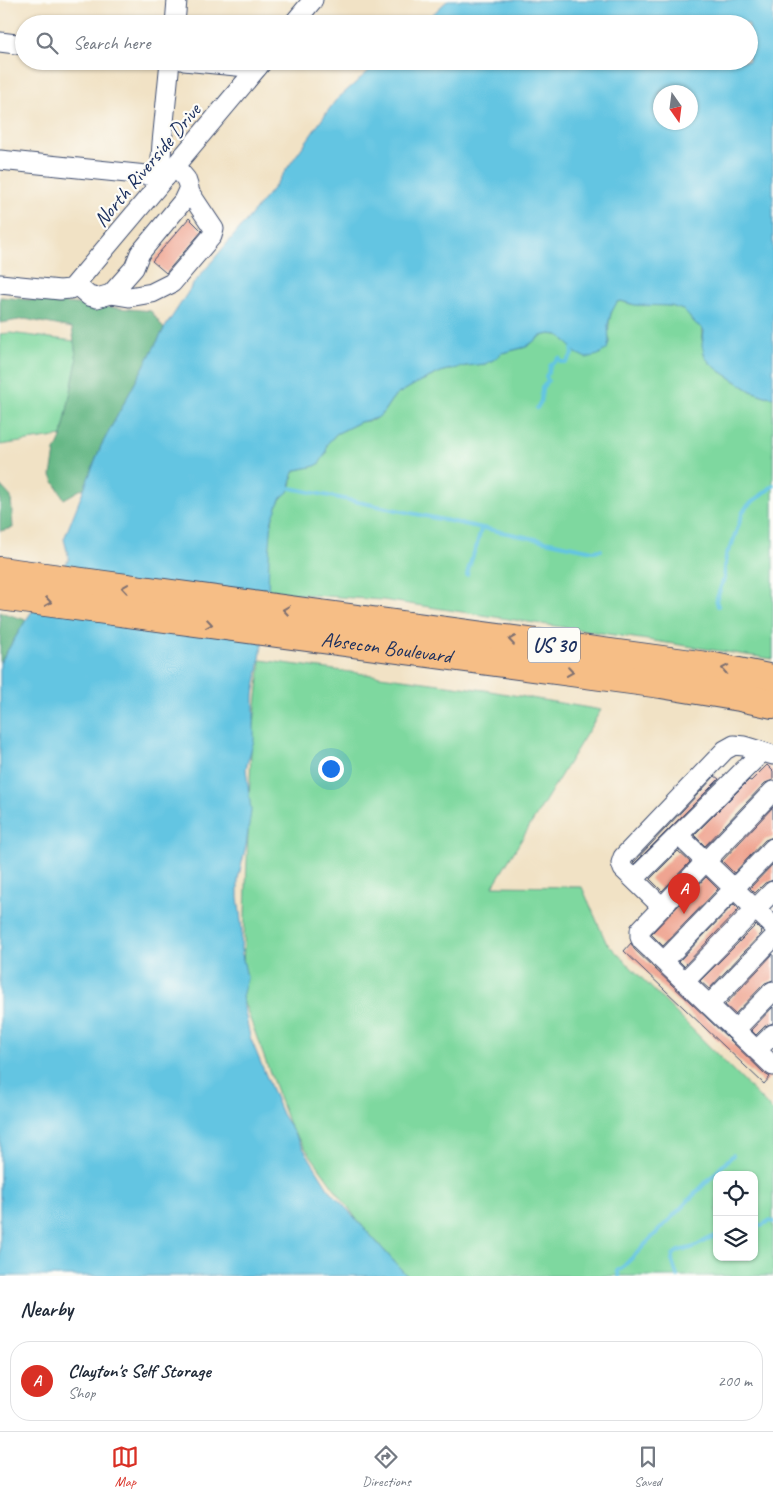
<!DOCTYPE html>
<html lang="en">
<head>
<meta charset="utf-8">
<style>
	body { margin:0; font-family:Caveat,sans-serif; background:#f2f2f3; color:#1f2937 }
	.controls { position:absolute; right:15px; bottom:15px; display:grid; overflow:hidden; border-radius:10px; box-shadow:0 1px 4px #0004 }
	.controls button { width:45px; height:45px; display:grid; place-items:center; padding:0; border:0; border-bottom:1px solid #e0e1e3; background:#fff; color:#1f2937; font:25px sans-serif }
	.compass { position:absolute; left:653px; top:85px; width:45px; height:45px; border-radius:50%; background:#fff; box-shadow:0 1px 4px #0004; rotate:166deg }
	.you { position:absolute; left:330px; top:768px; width:18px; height:18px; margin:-12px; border:4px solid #fff; border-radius:50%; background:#1a73e8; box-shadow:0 0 0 8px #1a73e833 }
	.badge { display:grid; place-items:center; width:32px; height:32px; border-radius:50%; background:#d93025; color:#fff; font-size:16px; font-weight:700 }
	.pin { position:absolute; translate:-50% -41px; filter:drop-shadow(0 1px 2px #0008) }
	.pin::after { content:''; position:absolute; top:26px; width:18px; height:15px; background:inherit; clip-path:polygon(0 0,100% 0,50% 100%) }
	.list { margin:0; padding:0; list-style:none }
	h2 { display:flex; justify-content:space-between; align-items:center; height:65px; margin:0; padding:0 20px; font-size:21px }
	h2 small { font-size:16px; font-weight:400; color:#747a83 }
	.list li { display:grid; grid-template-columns:32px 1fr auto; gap:15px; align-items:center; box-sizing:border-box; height:80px; margin:0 10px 10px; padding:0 10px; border:1px solid #e0e1e3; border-radius:20px }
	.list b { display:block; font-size:19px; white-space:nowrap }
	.list p { margin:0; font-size:16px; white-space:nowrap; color:#747a83 }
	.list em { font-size:16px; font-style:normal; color:#747a83 }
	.icon { flex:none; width:28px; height:28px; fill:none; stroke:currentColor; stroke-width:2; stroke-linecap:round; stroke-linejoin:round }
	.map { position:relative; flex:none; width:773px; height:1276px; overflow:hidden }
	.search { position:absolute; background:#fff; box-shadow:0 1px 4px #0004; left:15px; right:15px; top:15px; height:55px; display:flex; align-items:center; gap:12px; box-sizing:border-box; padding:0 18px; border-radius:28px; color:#747a83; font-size:19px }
	.sheet { height:155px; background:#fff }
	nav { display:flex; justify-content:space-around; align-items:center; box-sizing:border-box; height:70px; border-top:1px solid #e0e1e3; background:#fff; font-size:14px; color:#747a83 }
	nav a { display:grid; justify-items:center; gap:2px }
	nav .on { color:#d93025 }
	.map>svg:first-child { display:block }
	.green { fill:#7ed89f; stroke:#4c847e; fill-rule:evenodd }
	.forest { fill:#66b886; stroke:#407472 }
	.water { fill:#64c5e2; stroke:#407aa0; fill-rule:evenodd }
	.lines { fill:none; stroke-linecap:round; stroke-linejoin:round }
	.stream { stroke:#64c5e2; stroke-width:4 }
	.building { fill:#efa491 }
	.minor-casing { stroke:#3b4a6d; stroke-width:21 }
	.highway-casing { stroke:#3b4a6d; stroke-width:30 }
	.minor { stroke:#fff; stroke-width:19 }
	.highway { stroke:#f6be86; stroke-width:28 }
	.oneway { stroke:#7e6f70 }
	.labels { text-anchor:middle; stroke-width:4.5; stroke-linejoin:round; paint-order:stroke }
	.shield { fill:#fdfcf7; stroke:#5f6c8c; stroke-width:1 }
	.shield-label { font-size:20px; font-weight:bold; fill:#1b2f5e }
	.street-label { font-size:21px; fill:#1b2f5e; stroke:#fdfcf7 }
</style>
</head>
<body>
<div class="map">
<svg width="773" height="1276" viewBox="0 0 773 1276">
	<rect width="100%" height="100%" fill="#fdfcf7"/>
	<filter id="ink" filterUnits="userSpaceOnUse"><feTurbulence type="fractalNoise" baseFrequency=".02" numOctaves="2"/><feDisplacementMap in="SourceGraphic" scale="10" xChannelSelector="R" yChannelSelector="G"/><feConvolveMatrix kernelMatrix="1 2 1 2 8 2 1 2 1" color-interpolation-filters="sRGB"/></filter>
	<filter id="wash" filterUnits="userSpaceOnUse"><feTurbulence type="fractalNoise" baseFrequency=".0096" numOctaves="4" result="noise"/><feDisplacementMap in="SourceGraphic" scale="20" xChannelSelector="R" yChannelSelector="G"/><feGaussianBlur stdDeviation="1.12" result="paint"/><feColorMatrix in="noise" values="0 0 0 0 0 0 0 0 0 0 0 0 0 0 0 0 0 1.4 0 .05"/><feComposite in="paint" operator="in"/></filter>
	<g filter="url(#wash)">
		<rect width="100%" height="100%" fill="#f1e2c5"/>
		<g class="green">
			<path d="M621,301C641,310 664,300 683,310C688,312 691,317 694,321C701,330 705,326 702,340L720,371L751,391L765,396L773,397V659L383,600L268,592C269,566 266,522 280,500C282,495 288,493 290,488C293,482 291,476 296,470L315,466L326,453L327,444L336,434L360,422L373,420L382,414L392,399L398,394L417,383L443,371L466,366L485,364L493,360L502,353L526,347L541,336L550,334L558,335L563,338L576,353L609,342C608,328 608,314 617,302Z"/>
			<path d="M10,333L74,341L77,361L62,436L0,445V334Z"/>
			<path d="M261,660L484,690L601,710L493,886L582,887L606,942L773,1111V1276H407L358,1221L290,1127L242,997L251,751ZM717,1175H754V1257H717Z"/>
		</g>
		<g class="forest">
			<path d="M0,297L151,311L164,329L101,446L85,487L64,499L51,476L55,451L62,436L77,361L72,328L25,319L0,323Z"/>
			<path d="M0,485L11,497L13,528L0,531Z"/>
			<path d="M0,612L26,620L0,663Z"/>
		</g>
		<path class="water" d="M448,0H773V397L765,396L751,391L720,371L710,363L705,357L702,345L704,331L702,328L696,324L683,310L671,306L635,305L621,301L617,302L611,313L608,325L609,342L607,349L598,355L586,358L576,353L563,338L558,335L550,334L541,336L526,347L502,353L493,360L485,364L466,366L443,371L417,383L398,394L392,399L382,414L377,418L360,422L336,434L327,444L326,453L319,464L315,466L296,470L292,475L290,490L280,499L272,520L269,557L268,592L262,646L254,695V740L246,768L251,811L246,846L238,879V897L242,929L241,950L247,977L242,997L250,1037L282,1114L328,1188L407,1276H0V663L26,620L69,559L64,539L101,446L164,329L194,283L271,191L335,101L380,61H749V24H422ZM660,92H690V122H660Z"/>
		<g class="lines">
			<g class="stream">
				<path d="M537,408L541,401L542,388L548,381L546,376L549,372L550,366L559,358L561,362H567L573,353L572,349"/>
				<path d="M291,488L593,551L601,550"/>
				<path d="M467,575C470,559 479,544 481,528"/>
				<path d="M718,606L716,601L724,578L726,555L732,544L743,512L747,506L768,490L773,485"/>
				<path d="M754,1225H762L769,1221L773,1222"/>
				<path d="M619,1276L617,1270L621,1269L733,1155"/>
				<path d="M677,1276L672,1260L673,1255C682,1247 682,1251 691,1248C701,1245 706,1238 717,1236"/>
			</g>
		</g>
		<g id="blocks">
			<g class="building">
				<path d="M189,218L202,231L166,273L152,261Z"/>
				<path d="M767,765L773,771V780L765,783L705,846L694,835L749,780L751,781Z"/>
				<path d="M715,776L719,779L634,864L633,863Z"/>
				<path d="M773,807V837L765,840L734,873L722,861Z"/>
				<path d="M678,851L690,862L662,891L650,879Z"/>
				<path d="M773,864V880L765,883L755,893L750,888Z"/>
				<path d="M706,877L718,889L663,946L651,934Z"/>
				<path d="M734,904L739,909L684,966L679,961Z"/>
				<path d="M756,925L762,931L761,932L762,933L709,989L700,981Z"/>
				<path d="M631,943L634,949L728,1038L765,1074L770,1077L764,1084L624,951Z"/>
				<path d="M773,954V980L765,983L735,1014L725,1005Z"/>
				<path d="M773,1007V1023L765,1026L756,1035L751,1030Z"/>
			</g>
		</g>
	</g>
	<g filter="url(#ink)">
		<use href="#blocks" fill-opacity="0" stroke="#3b4a6d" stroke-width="1"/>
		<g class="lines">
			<defs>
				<g id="minor">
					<path d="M175,24L177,0"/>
					<path d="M293,24L313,0"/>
					<path d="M0,42L24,45"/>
					<path d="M184,61L257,68"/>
					<path d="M0,160L166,177L161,158L162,143L170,61"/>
					<path d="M0,284L60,290L70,289L73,287L263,61"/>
					<path d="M76,285L89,296L97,298L111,294L134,268L140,253L183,201L189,188L186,179L175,166"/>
					<path d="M111,294L129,297L152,293L172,283L212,236L214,229L188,190"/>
					<path d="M773,791L640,930V937L642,941L773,1066"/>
					<path d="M678,835L773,926"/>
					<path d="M634,879L762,752"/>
					<path d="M662,907L623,869L621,863L623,857L725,750L734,745L744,746L773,755"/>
					<path d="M664,961L773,848"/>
					<path d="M685,981L773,891"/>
					<path d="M709,1005L773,938"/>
					<path d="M735,1030L773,991"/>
					<path d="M757,1050L773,1034"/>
				</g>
				<g id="highway">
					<path d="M0,571L714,667L773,679"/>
					<path id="s1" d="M0,596L661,684L740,697L773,704"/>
				</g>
			</defs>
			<use href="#minor" class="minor-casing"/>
			<use href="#highway" class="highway-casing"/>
			<use href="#minor" class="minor"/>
			<use href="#highway" class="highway"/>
		</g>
		<defs><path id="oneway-chevron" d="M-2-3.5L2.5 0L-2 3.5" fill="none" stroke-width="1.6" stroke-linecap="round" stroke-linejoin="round" transform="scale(1.25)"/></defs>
		<g class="oneway">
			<use href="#oneway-chevron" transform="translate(125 588) rotate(-172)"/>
			<use href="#oneway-chevron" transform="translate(48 602) rotate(8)"/>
			<use href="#oneway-chevron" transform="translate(286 610) rotate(-172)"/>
			<use href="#oneway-chevron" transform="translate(209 624) rotate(8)"/>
			<use href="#oneway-chevron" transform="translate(512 640) rotate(-172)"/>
			<use href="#oneway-chevron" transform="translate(725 669) rotate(-169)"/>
			<use href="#oneway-chevron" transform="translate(570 672) rotate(8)"/>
		</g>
	</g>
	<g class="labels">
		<rect class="shield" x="528" y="627.5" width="52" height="35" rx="4"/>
		<g class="shield-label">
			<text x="554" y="652">US 30</text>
		</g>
		<g class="street-label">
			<text transform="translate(147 165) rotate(-50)" y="7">North Riverside Drive</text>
			<text dy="7" stroke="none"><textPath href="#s1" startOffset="390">Absecon Boulevard</textPath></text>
		</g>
	</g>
</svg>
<div class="controls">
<button><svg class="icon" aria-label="locate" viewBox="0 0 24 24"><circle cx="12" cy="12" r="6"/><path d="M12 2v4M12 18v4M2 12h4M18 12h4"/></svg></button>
<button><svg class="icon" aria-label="layers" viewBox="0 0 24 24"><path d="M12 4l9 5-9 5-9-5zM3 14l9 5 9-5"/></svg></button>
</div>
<svg class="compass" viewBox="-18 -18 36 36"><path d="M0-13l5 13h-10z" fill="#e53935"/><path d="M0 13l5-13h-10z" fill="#747a83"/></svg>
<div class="you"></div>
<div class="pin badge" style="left:684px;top:914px">A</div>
<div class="search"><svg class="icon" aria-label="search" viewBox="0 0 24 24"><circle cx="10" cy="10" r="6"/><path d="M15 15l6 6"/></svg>Search here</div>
</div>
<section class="sheet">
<h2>Nearby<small></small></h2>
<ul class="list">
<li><span class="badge">A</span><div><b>Clayton's Self Storage</b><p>Shop</p></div><em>200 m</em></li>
</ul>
</section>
<nav>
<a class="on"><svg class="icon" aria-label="map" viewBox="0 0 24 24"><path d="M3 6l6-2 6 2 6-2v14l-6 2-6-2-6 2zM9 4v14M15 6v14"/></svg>Map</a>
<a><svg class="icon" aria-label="directions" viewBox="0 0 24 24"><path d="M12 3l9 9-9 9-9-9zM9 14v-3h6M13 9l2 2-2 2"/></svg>Directions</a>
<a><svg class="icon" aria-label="saved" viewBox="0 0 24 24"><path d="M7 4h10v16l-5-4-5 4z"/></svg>Saved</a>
</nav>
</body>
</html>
